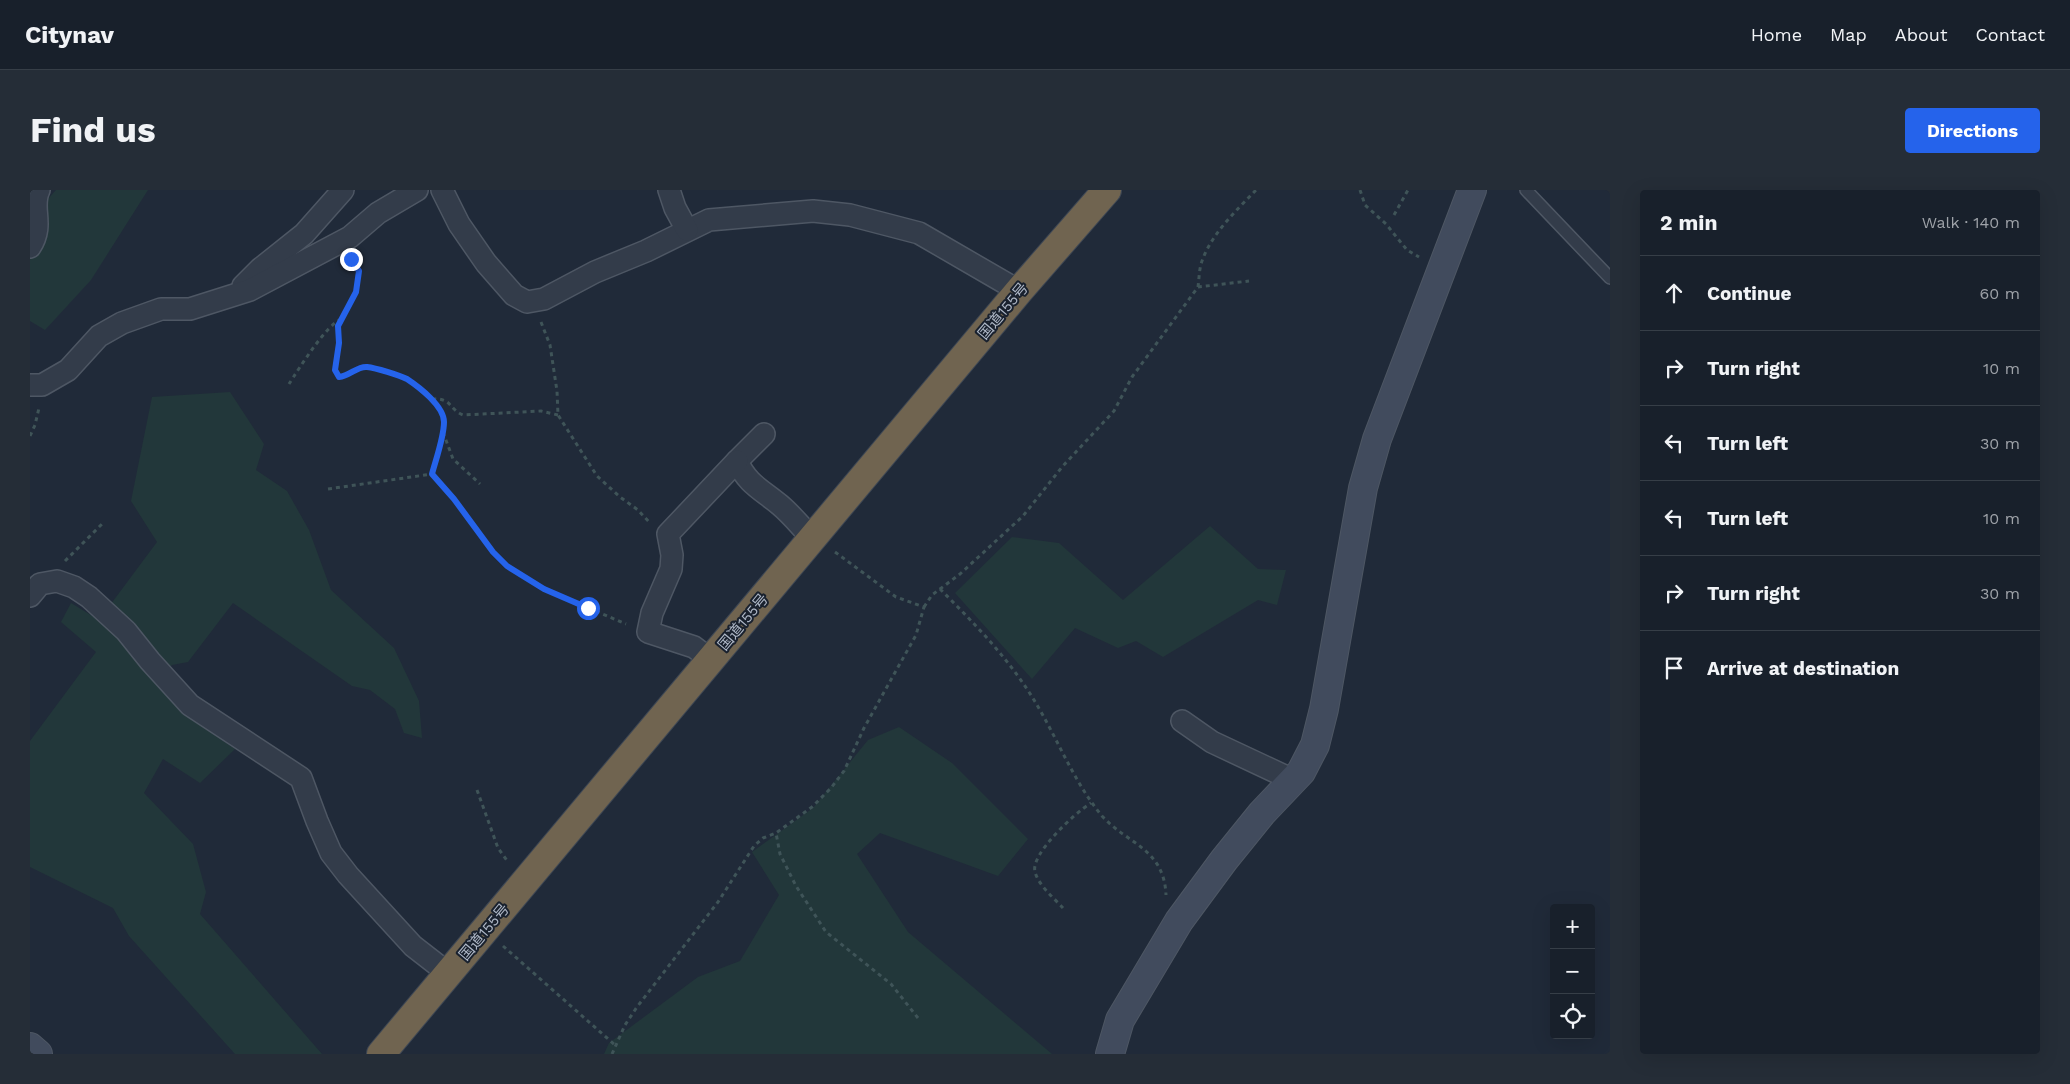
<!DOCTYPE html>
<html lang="en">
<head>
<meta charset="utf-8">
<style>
	body { margin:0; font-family:"Work Sans","Noto Sans JP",sans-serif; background:#252d37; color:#f1f3f6 }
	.controls { position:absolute; right:15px; bottom:15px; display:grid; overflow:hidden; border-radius:5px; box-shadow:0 5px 20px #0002 }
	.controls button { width:45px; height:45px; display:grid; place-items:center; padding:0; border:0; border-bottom:1px solid #363e47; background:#18202b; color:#f1f3f6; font:25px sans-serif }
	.stop { position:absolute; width:15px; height:15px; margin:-11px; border:4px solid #2563eb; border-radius:50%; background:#fff }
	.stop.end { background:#2563eb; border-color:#fff; box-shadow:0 1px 5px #0008 }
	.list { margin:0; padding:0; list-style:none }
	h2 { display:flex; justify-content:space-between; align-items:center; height:65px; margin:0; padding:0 20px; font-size:21px }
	h2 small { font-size:16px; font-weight:400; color:#9fa3a9 }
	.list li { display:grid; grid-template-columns:32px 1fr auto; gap:15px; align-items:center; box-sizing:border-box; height:75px; padding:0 20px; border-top:1px solid #363e47 }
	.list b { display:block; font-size:19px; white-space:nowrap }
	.list em { font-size:16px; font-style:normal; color:#9fa3a9 }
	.icon { flex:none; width:28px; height:28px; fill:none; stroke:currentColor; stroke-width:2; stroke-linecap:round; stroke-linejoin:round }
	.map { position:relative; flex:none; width:1580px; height:864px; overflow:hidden; border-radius:5px }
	header { display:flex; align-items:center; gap:30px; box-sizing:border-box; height:70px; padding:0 25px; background:#18202b; border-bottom:1px solid #363e47 }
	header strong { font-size:24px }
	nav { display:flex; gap:28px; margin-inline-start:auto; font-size:18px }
	.intro { display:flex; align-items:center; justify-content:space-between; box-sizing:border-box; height:120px; padding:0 30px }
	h1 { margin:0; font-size:35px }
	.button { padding:12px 22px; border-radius:5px; background:#2563eb; color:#fff; font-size:18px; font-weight:700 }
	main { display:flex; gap:30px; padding:0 30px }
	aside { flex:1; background:#18202b; border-radius:5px; box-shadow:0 5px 20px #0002 }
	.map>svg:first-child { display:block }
	.green { fill:#22373a }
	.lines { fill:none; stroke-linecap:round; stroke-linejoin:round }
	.lane-casing { stroke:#4e5764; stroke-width:14 }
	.street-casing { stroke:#4e5764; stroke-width:24 }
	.secondary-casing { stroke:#4e5764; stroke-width:30 }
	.highway-casing { stroke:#3e4754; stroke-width:30 }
	.path { stroke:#3f5458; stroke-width:3; stroke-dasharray:4 4; stroke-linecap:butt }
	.lane { stroke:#333c4a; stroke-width:11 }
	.street { stroke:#333c4a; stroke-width:21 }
	.secondary { stroke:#414b5d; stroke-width:28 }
	.highway { stroke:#706450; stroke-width:28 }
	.route { stroke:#2563eb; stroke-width:6 }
	.labels { text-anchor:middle; stroke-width:4; stroke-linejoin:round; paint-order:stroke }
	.street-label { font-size:15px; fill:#aeb7c6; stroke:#19212e }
</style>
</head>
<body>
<header>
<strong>Citynav</strong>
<nav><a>Home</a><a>Map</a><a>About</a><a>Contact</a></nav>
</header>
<div class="intro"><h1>Find us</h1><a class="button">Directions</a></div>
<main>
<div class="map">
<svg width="1580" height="864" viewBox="0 0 1580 864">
	<rect width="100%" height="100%" fill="#202a39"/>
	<g class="green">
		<path d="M0,0L16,11L26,0H118L61,90L15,140L0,131Z"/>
		<path d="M200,202L234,254L226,280L257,301L279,340L301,400L364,458L389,511L392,548L374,543L365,519L340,500L322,496L203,413L158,472L142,475L124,492L155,525L205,559L170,593L133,569L114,603L163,654L176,702L170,724L292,864H205L99,746L83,718L0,677V551L66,462L31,432L41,413L69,430L127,352L101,311L122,207Z"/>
		<path d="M1180,336L1228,379L1256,380L1247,415L1228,410L1133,467L1106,451L1088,458L1045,438L1002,489L925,403L982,347L1029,353L1093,410Z"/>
		<path d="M869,537L922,573L998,649L968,686L850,643L827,664L878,742L1022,864H574L579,853L668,787L710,771L749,705L722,662L783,618L838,550Z"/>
	</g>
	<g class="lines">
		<defs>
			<path id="lane" d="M1496,0L1580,88"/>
			<g id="street">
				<path d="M412,0L429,34L456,73L484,105L497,112L514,109L565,82L616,61L679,30L783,21L820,25L889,43L989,101"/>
				<path d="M639,0L645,18L657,40"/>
				<path d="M0,57C15,34 0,18 9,0"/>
				<path d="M213,96L230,79L274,44L313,0"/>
				<path d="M0,195H12L38,180L69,146L92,133L131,119H160L220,100L320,47L348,23L387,0"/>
				<path d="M734,244L707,271C718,295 731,299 750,315C762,325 772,338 783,349"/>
				<path d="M0,406L10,394L27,391L44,397L59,407L96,441L120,471L160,515L271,588L287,631L301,663L318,685L383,756L419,784"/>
				<path d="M681,470L664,457L618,442L622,423L641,379L642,365L638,344L707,271"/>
				<path d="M1152,531L1182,552L1263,590"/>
			</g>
			<g id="secondary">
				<path d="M0,857L8,864"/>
				<path d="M1080,864L1090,830L1149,731L1194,670L1232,623L1271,582L1285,555L1294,519L1333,298L1347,249L1442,0"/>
			</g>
			<path id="highway" d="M351,864L989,101L1077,0"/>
		</defs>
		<use href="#lane" class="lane-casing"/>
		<use href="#street" class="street-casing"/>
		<use href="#secondary" class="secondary-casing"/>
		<use href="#highway" class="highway-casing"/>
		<g class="path">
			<path d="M1330,0L1335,15L1356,34L1377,60L1389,67"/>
			<path d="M1364,25L1378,0"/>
			<path d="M322,70L329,81L327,102L308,136L309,153L305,180L309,187C320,186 327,176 337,177C346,178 370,185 377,189C389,197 414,217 414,232C414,249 407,268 402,284L424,309L463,362L477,375L514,399L596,434"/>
			<path d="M1168,97C1169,90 1169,82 1171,74C1180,45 1206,21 1226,0"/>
			<path d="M511,132L520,155L527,201L528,225L567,286L590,307L608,320L620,333"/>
			<path d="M259,194C268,180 298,132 312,129"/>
			<path d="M402,209C423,208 418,219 433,225L511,221L528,225"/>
			<path d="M412,243L414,245L423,269L450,294"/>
			<path d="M0,246L5,235L9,218"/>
			<path d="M298,299L402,284"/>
			<path d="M805,362L866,407L894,417L886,445L834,538L814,581L801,598L782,617L746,643L750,664L766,696L796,742L861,794L888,828"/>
			<path d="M35,371L72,334"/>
			<path d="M910,399C945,434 982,472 1007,515C1029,552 1044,592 1072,626C1097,654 1134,658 1136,705"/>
			<path d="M894,417L902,405L930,384L993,326L1032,277L1084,221L1102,187L1168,97L1219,91"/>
			<path d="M447,600L468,658L478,672"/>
			<path d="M1033,718C1024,708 1009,696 1005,682C1000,664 1046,622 1061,613"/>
			<path d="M473,756L585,855"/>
			<path d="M582,864L595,835L607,817L688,712L724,656L733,648L746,643"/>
		</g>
		<use href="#lane" class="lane"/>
		<use href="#street" class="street"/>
		<use href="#secondary" class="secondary"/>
		<use href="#highway" class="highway"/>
	</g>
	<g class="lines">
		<path class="route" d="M321,69L329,81L326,102L308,136L309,153L305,180L309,187C320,186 327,176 337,177C346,178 369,185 377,189C389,197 414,216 414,232C414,247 406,269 402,284L424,309L463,362L477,376L514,399L558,418"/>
	</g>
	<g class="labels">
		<g class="street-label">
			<text transform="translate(973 121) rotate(-50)" y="5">国道155号</text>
			<text transform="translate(713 432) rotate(-50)" y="5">国道155号</text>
			<text transform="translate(454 742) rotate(-50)" y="5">国道155号</text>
		</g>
	</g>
</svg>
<div class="controls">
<button>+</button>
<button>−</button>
<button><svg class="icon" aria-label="locate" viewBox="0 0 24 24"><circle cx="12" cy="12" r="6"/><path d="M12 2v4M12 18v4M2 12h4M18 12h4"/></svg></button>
</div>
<div class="stop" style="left:558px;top:418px"></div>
<div class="stop end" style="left:321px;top:69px"></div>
</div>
<aside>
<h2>2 min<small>Walk · 140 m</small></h2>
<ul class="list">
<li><svg class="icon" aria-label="ahead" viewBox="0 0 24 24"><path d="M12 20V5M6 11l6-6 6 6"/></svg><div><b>Continue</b></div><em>60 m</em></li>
<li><svg class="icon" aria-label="right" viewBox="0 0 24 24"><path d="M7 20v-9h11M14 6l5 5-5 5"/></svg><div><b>Turn right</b></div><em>10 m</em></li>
<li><svg class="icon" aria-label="left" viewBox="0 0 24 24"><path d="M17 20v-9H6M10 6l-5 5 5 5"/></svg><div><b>Turn left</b></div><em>30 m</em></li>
<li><svg class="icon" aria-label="left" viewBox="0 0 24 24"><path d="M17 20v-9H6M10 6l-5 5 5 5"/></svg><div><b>Turn left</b></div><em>10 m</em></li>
<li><svg class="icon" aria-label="right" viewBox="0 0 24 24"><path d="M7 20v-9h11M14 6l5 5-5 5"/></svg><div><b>Turn right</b></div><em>30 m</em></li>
<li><svg class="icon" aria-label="arrive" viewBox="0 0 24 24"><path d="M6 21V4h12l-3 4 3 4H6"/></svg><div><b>Arrive at destination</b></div></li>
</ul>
</aside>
</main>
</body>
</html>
